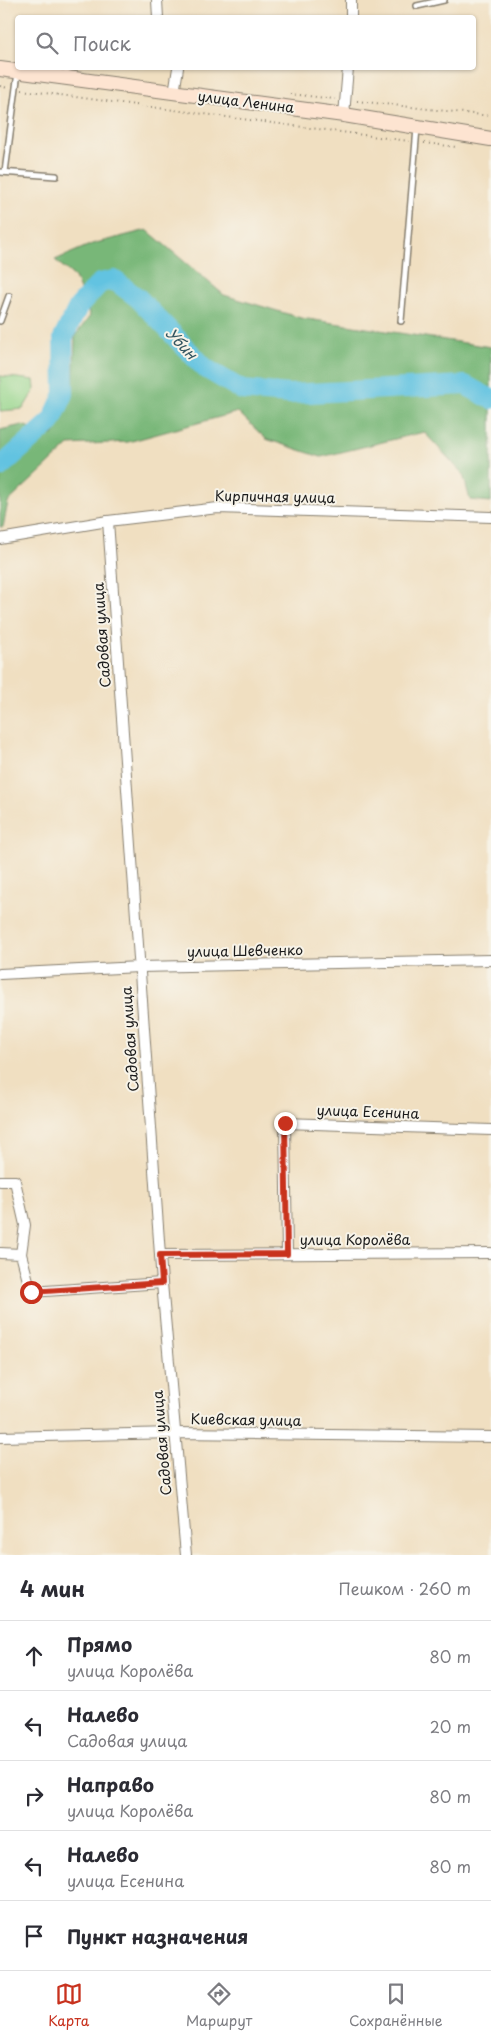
<!DOCTYPE html>
<html lang="ru">
<head>
<meta charset="utf-8">
<style>
	body { margin:0; font-family:"Playpen Sans",sans-serif; background:#f7f7f7; color:#2b2b33 }
	.stop { position:absolute; width:15px; height:15px; margin:-11px; border:4px solid #c8321e; border-radius:50%; background:#fff }
	.stop.end { background:#c8321e; border-color:#fff; box-shadow:0 1px 5px #0008 }
	.list { margin:0; padding:0; list-style:none }
	h2 { display:flex; justify-content:space-between; align-items:center; height:65px; margin:0; padding:0 20px; font-size:21px }
	h2 small { font-size:16px; font-weight:400; color:#7c7c81 }
	.list li { display:grid; grid-template-columns:32px 1fr auto; gap:15px; align-items:center; box-sizing:border-box; height:70px; padding:0 20px; border-top:1px solid #e1e1e2 }
	.list b { display:block; font-size:19px; white-space:nowrap }
	.list p { margin:0; font-size:16px; white-space:nowrap; color:#7c7c81 }
	.list em { font-size:16px; font-style:normal; color:#7c7c81 }
	.icon { flex:none; width:28px; height:28px; fill:none; stroke:currentColor; stroke-width:2; stroke-linecap:round; stroke-linejoin:round }
	.map { position:relative; flex:none; width:491px; height:1555px; overflow:hidden }
	.search { position:absolute; background:#fff; box-shadow:0 1px 4px #0004; left:15px; right:15px; top:15px; height:55px; display:flex; align-items:center; gap:12px; box-sizing:border-box; padding:0 18px; border-radius:5px; color:#7c7c81; font-size:19px }
	.sheet { height:415px; background:#fff }
	nav { display:flex; justify-content:space-around; align-items:center; box-sizing:border-box; height:70px; border-top:1px solid #e1e1e2; background:#fff; font-size:14px; color:#7c7c81 }
	nav a { display:grid; justify-items:center; gap:2px }
	nav .on { color:#c8321e }
	.map>svg:first-child { display:block }
	.green { fill:#96d68c; stroke:#597954 }
	.forest { fill:#78b778; stroke:#4a6a4a }
	.lines { fill:none; stroke-linecap:round; stroke-linejoin:round }
	.river { stroke:#62c3e1; stroke-width:20 }
	.lane-casing { stroke:#867e6e; stroke-width:8 }
	.street-casing { stroke:#867e6e; stroke-width:12 }
	.secondary-casing { stroke:#867e6e; stroke-width:16 }
	.path { stroke:#867e6e; stroke-width:2; stroke-dasharray:1 4; stroke-linecap:butt }
	.lane { stroke:#fff; stroke-width:5 }
	.street { stroke:#fff; stroke-width:10 }
	.secondary { stroke:#fde4d1; stroke-width:14 }
	.route { stroke:#c8321e; stroke-width:6 }
	.labels { text-anchor:middle; stroke-width:4; stroke-linejoin:round; paint-order:stroke }
	.street-label { font-size:14px; fill:#1c1c1c; stroke:#f7f3e8 }
	.water-label { font-size:15px; font-style:italic; fill:#345661; stroke:#f7f3e8 }
</style>
</head>
<body>
<div class="map">
<svg width="491" height="1555" viewBox="0 0 491 1555">
	<rect width="100%" height="100%" fill="#f7f3e8"/>
	<filter id="ink" filterUnits="userSpaceOnUse"><feTurbulence type="fractalNoise" baseFrequency=".02" numOctaves="2"/><feDisplacementMap in="SourceGraphic" scale="10" xChannelSelector="R" yChannelSelector="G"/><feConvolveMatrix kernelMatrix="1 2 1 2 8 2 1 2 1" color-interpolation-filters="sRGB"/></filter>
	<filter id="wash" filterUnits="userSpaceOnUse"><feTurbulence type="fractalNoise" baseFrequency=".0096" numOctaves="4" result="noise"/><feDisplacementMap in="SourceGraphic" scale="20" xChannelSelector="R" yChannelSelector="G"/><feGaussianBlur stdDeviation="1.12" result="paint"/><feColorMatrix in="noise" values="0 0 0 0 0 0 0 0 0 0 0 0 0 0 0 0 0 1.4 0 .05"/><feComposite in="paint" operator="in"/></filter>
	<g filter="url(#wash)">
		<rect width="100%" height="100%" fill="#f0dfc1"/>
		<path class="green" d="M0,376L34,380L35,389L23,409L0,411Z"/>
		<path class="forest" d="M147,230L224,295L301,318L491,347V502L470,500L463,474L424,432L321,457L266,439L238,412L128,442L69,445L8,502L3,527H0V430L22,425L53,435L73,396L75,336L90,316L75,277L55,260L92,244Z"/>
		<g class="lines">
			<path class="river" d="M0,467L51,422L64,394L63,338L78,307L100,283L114,280L138,298L205,368L242,390L289,394L465,385L491,399"/>
		</g>
	</g>
	<g filter="url(#ink)">
		<g class="lines">
			<defs>
				<g id="lane">
					<path d="M417,6L444,0"/>
					<path d="M0,172L56,176"/>
					<path d="M5,172L18,72"/>
					<path d="M0,321L9,296"/>
					<path d="M401,321L417,128"/>
				</g>
				<g id="street">
					<path d="M157,0L158,18"/>
					<path d="M351,18V0"/>
					<path d="M174,93L178,68"/>
					<path d="M344,115L348,68"/>
					<path d="M108,521L162,1283L186,1555"/>
					<path d="M0,539L108,521L218,508L491,517"/>
					<path d="M0,974L139,967L491,960"/>
					<path d="M0,1181H15L25,1225L21,1254"/>
					<path d="M0,1253L21,1254L31,1292L162,1283"/>
					<path d="M287,1254L285,1123L491,1130"/>
					<path d="M160,1255L491,1253"/>
					<path d="M0,1437L175,1433L491,1437"/>
				</g>
				<path id="secondary" d="M0,69L344,115L491,139"/>
			</defs>
			<use href="#lane" class="lane-casing"/>
			<use href="#street" class="street-casing"/>
			<use href="#secondary" class="secondary-casing"/>
			<g class="path">
				<path d="M0,86L8,88"/>
				<path d="M22,90L409,141"/>
				<path d="M290,94L335,99"/>
				<path d="M357,101L491,116"/>
				<path d="M424,143L456,147"/>
			</g>
			<use href="#lane" class="lane"/>
			<use href="#street" class="street"/>
			<use href="#secondary" class="secondary"/>
		</g>
	</g>
	<g class="lines" filter="url(#ink)">
		<path class="route" d="M31,1292L162,1283L160,1255L287,1254L285,1123"/>
	</g>
	<g class="labels">
		<g class="street-label">
			<text transform="translate(246 102) rotate(7)" y="5">улица Ленина</text>
			<text transform="translate(275 497) rotate(1)" y="5">Кирпичная улица</text>
			<text transform="translate(102 635) rotate(-94)" y="5">Садовая улица</text>
			<text transform="translate(245 951) rotate(-1)" y="5">улица Шевченко</text>
			<text transform="translate(130 1039) rotate(-94)" y="5">Садовая улица</text>
			<text transform="translate(368 1112) rotate(2)" y="5">улица Есенина</text>
			<text x="355" y="1245">улица Королёва</text>
			<text transform="translate(246 1420) rotate(1)" y="5">Киевская улица</text>
			<text transform="translate(162 1443) rotate(-95)" y="5">Садовая улица</text>
		</g>
		<g class="water-label">
			<text transform="translate(181 344) rotate(46)" y="5">Убин</text>
		</g>
	</g>
</svg>
<div class="stop" style="left:31px;top:1292px"></div>
<div class="stop end" style="left:285px;top:1123px"></div>
<div class="search"><svg class="icon" aria-label="search" viewBox="0 0 24 24"><circle cx="10" cy="10" r="6"/><path d="M15 15l6 6"/></svg>Поиск</div>
</div>
<section class="sheet">
<h2>4 мин<small>Пешком · 260 m</small></h2>
<ul class="list">
<li><svg class="icon" aria-label="ahead" viewBox="0 0 24 24"><path d="M12 20V5M6 11l6-6 6 6"/></svg><div><b>Прямо</b><p>улица Королёва</p></div><em>80 m</em></li>
<li><svg class="icon" aria-label="left" viewBox="0 0 24 24"><path d="M17 20v-9H6M10 6l-5 5 5 5"/></svg><div><b>Налево</b><p>Садовая улица</p></div><em>20 m</em></li>
<li><svg class="icon" aria-label="right" viewBox="0 0 24 24"><path d="M7 20v-9h11M14 6l5 5-5 5"/></svg><div><b>Направо</b><p>улица Королёва</p></div><em>80 m</em></li>
<li><svg class="icon" aria-label="left" viewBox="0 0 24 24"><path d="M17 20v-9H6M10 6l-5 5 5 5"/></svg><div><b>Налево</b><p>улица Есенина</p></div><em>80 m</em></li>
<li><svg class="icon" aria-label="arrive" viewBox="0 0 24 24"><path d="M6 21V4h12l-3 4 3 4H6"/></svg><div><b>Пункт назначения</b></div></li>
</ul>
</section>
<nav>
<a class="on"><svg class="icon" aria-label="map" viewBox="0 0 24 24"><path d="M3 6l6-2 6 2 6-2v14l-6 2-6-2-6 2zM9 4v14M15 6v14"/></svg>Карта</a>
<a><svg class="icon" aria-label="directions" viewBox="0 0 24 24"><path d="M12 3l9 9-9 9-9-9zM9 14v-3h6M13 9l2 2-2 2"/></svg>Маршрут</a>
<a><svg class="icon" aria-label="saved" viewBox="0 0 24 24"><path d="M7 4h10v16l-5-4-5 4z"/></svg>Сохранённые</a>
</nav>
</body>
</html>
